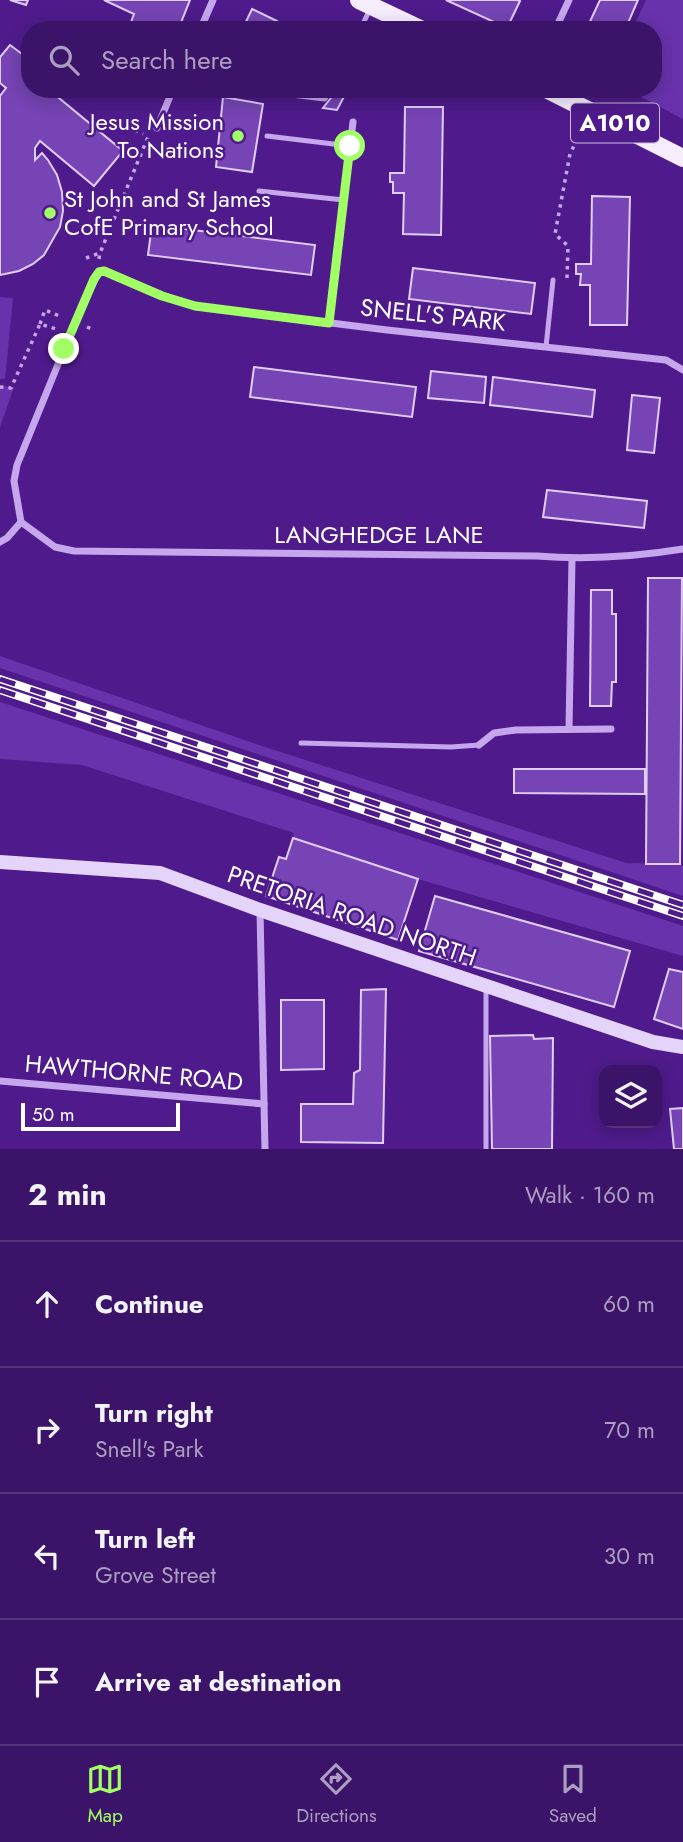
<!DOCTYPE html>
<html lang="en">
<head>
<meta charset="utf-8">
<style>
	body { margin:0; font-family:Jost,sans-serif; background:#462171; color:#f1f3f6 }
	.controls { position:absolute; right:21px; bottom:21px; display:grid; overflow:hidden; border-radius:14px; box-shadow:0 4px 18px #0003 }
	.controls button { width:63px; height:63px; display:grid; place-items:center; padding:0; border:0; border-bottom:2px solid #54337d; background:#3b1469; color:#f1f3f6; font:35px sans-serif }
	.scale { position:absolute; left:21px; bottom:18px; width:159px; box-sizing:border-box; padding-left:7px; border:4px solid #fff; border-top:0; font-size:19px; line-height:24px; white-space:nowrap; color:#fff; -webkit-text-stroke:5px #4f1b8c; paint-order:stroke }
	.stop { position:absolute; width:21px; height:21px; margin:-16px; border:5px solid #a1fe64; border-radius:50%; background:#fff }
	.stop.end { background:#a1fe64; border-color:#fff; box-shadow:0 2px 7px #0008 }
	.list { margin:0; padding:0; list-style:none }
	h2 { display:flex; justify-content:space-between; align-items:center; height:91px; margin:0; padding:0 28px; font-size:30px }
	h2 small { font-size:23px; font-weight:400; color:#ac9ec0 }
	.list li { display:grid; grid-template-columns:46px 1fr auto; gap:21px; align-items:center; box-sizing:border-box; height:126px; padding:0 28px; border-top:2px solid #54337d }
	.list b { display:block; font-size:26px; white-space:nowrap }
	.list p { margin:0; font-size:23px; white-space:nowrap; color:#ac9ec0 }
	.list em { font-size:23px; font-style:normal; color:#ac9ec0 }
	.icon { flex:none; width:38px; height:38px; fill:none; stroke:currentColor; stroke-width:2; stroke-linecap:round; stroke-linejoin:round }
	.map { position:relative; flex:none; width:683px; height:1149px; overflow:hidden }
	.search { position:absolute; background:#3b1469; box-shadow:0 4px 18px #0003; left:21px; right:21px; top:21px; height:77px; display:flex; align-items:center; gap:18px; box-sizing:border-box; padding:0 24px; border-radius:28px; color:#ac9ec0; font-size:26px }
	.sheet { height:595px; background:#3b1469 }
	nav { display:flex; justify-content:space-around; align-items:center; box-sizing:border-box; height:98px; border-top:2px solid #54337d; background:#3b1469; font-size:19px; color:#ac9ec0 }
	nav a { display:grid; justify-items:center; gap:4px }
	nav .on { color:#a1fe64 }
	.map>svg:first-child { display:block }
	.green { fill:#6832ac }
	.building { fill:#7644b4; stroke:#e1cdfa; stroke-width:2 }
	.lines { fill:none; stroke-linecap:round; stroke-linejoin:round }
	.path { stroke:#c6a7ed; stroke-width:3.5; stroke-dasharray:3.5 5; stroke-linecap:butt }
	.lane { stroke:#c6a7ed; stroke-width:5 }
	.street { stroke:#c6a7ed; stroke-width:7 }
	.secondary { stroke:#e5d4fa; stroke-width:14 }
	.primary { stroke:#f6eeff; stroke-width:18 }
	.rail-casing { stroke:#fff; stroke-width:8 }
	.rail { stroke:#4f1b8c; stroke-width:5; stroke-dasharray:16; stroke-linecap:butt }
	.route { stroke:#a1fe64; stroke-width:9 }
	.poi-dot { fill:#a1fe64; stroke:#4f1b8c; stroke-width:2.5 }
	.labels { text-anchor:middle; stroke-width:5; stroke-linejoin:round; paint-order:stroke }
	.shield { fill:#4f1b8c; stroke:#cabbdc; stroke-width:2 }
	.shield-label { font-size:23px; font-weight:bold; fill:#fff }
	.poi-label { font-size:24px; fill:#fff; stroke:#4f1b8c; text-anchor:end }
	.street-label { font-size:24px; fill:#fff; stroke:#4f1b8c }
</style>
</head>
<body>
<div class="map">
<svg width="683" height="1149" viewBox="0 0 683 1149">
	<rect width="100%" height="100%" fill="#4f1b8c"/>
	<g class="green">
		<path d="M646,0H683V119L626,89H653V30H632Z"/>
		<path d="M0,297L13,298L5,379H0Z"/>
		<path d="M0,386L14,387L0,427Z"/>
		<path d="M0,656L268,748L626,863L680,864L683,866V896L0,668Z"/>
		<path d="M0,702L683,926V956L418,879L293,838L294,833L82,765L0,759Z"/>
	</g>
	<g class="building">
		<path d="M10,0H28L26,5Z"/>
		<path d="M104,0H190L178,30H128L134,14Z"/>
		<path d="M446,0H517L520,1L507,28Z"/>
		<path d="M600,0H638L625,30H586Z"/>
		<path d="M252,9L277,21L273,30H242Z"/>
		<path d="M10,45L30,60V89H56L53,93L123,151L94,186L40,141L35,148V160L42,153L48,160L57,175L62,192L63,211L60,227L44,255L33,264L19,271L0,275V96L6,88L0,83V57Z"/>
		<path d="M338,89H348L337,110L323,108Z"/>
		<path d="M223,97L263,104L252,172L216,167Z"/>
		<path d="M405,107H443L441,235L403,234L404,193H393V182H390V173H404Z"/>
		<path d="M592,196L630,197L627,325H590V285H580L581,274H576V264H591Z"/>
		<path d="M152,225L315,245L311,275L148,255Z"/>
		<path d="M413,268L535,283L531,314L409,299Z"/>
		<path d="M254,367L416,387L412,417L250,397Z"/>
		<path d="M431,371L486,377L484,403L428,398Z"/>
		<path d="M493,377L595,390L592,417L490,405Z"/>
		<path d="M632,395L660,398L654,453L627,450Z"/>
		<path d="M547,490L647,501L644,528L543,517Z"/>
		<path d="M648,578H682L680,864H646Z"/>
		<path d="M591,590H612V614H616V682H612L611,706H590Z"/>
		<path d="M514,769H645V794L514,793Z"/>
		<path d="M293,838L418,879L398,940L266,896L279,857L286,859Z"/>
		<path d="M435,896L630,951L614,1007L419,951Z"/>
		<path d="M669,969L683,972V1029L654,1019Z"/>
		<path d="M386,989L383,1143L301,1142V1104H353L354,1073L360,1070L361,990Z"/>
		<path d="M281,1000H324V1069L281,1070Z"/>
		<path d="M533,1035L534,1039L553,1038L552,1149H492L490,1036Z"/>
		<path d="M683,1108V1149H674L670,1109Z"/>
	</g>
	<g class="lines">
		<g class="path">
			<path d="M135,130L143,134"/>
			<path d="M86,258L100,253"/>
			<path d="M99,259L100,253L148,137"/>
			<path d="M567,278L568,246L555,234L570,154L582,129"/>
			<path d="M40,324L45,310L62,317"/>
			<path d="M87,327L94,330"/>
			<path d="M0,387L11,388L40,324L56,329"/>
		</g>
		<g class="lane">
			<path d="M360,30L370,9"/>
			<path d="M239,89L325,99L330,89"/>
			<path d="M267,136L350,146"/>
			<path d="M259,191L344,200"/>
			<path d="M546,347L553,280"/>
			<path d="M301,743L451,747L479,745"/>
			<path d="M486,989V1149"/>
		</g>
		<g class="street">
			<path d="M200,30L213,0"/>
			<path d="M555,30L569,0"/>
			<path d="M157,128L173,89"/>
			<path d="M329,323L353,122"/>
			<path d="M683,370L666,360L387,330L195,306L162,295L104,271L99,272L83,303L17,465L14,481L21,522L55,547L74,551L537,556C587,560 634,557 683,549"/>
			<path d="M0,542L7,538L21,522"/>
			<path d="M569,729L572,559"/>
			<path d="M479,745L494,733L516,730L611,729"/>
			<path d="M260,911L265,1149"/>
			<path d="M0,1081L264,1104"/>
		</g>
		<path class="secondary" d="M0,862L160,873L260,910L653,1042L683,1047"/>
		<g class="primary">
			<path d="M359,0L422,30"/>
			<path d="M546,89L683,158"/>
		</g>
		<defs>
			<g id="rail">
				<path d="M0,679L683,905"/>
				<path d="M0,690L683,916"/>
			</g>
		</defs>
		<use href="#rail" class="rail-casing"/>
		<use href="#rail" class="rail"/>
	</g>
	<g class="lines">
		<path class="route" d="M64,349L94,279L99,272L104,271L162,296L195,306L329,323L350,146"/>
	</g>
	<g class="poi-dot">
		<circle cx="238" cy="136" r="7"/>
		<circle cx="50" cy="213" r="7"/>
	</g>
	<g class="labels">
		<rect class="shield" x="571" y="103.5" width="88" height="39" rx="5"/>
		<g class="shield-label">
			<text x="615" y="131">A1010</text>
		</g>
		<g class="poi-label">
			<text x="224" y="130">Jesus Mission<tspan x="224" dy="28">To Nations</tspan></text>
			<text x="64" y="207" text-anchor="start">St John and St James<tspan x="64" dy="28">CofE Primary School</tspan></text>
		</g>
		<g class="street-label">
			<text transform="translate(433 315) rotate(6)" y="8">SNELL'S PARK</text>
			<text x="379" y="543">LANGHEDGE LANE</text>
			<text transform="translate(352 916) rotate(19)" y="8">PRETORIA ROAD NORTH</text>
			<text transform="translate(134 1073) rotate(5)" y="8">HAWTHORNE ROAD</text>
		</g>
	</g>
</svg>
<div class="controls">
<button><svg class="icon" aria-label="layers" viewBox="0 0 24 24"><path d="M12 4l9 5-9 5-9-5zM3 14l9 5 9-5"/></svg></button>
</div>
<div class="scale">50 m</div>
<div class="stop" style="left:350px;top:146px"></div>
<div class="stop end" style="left:64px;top:349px"></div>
<div class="search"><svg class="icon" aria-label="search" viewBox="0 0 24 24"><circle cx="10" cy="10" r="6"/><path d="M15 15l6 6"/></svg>Search here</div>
</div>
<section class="sheet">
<h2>2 min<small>Walk · 160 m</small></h2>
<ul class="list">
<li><svg class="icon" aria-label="ahead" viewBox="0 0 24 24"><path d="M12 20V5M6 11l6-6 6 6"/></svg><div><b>Continue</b></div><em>60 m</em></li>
<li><svg class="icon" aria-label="right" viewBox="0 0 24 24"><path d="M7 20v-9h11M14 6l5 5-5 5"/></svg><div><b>Turn right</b><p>Snell's Park</p></div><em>70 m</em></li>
<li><svg class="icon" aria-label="left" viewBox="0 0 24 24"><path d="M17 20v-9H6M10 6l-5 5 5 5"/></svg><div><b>Turn left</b><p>Grove Street</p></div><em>30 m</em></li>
<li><svg class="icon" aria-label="arrive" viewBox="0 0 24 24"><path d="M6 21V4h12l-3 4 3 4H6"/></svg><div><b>Arrive at destination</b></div></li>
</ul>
</section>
<nav>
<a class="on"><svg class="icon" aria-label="map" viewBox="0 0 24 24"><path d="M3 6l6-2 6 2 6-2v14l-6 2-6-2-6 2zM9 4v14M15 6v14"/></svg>Map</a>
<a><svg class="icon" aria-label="directions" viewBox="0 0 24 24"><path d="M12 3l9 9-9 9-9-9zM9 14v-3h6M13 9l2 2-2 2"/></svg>Directions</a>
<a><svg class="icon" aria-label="saved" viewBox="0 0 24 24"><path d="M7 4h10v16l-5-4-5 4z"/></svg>Saved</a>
</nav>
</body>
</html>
